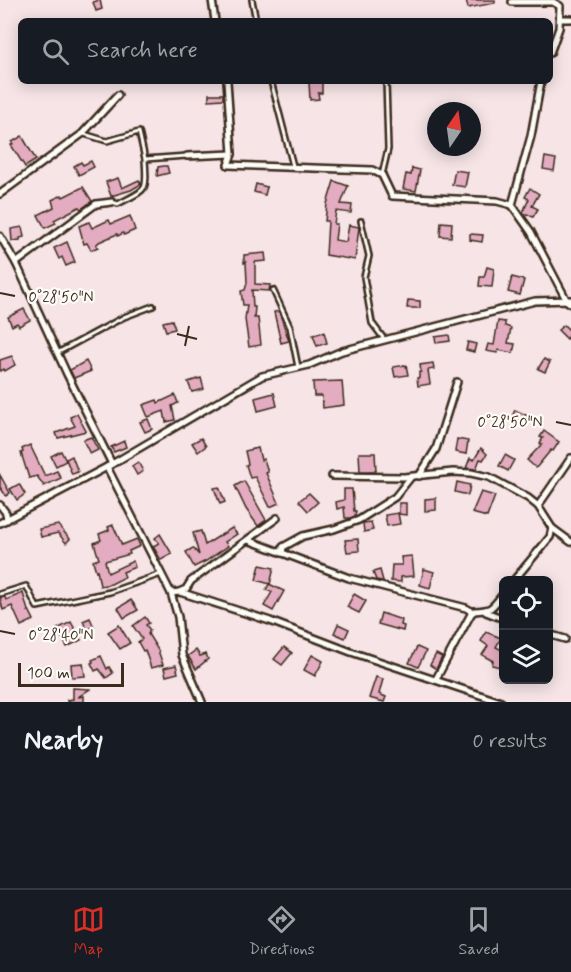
<!DOCTYPE html>
<html lang="en">
<head>
<meta charset="utf-8">
<style>
	body { margin:0; font-family:Mynerve,sans-serif; background:#242831; color:#f1f3f6 }
	.controls { position:absolute; right:18px; bottom:18px; display:grid; overflow:hidden; border-radius:9px; box-shadow:0 3px 15px #0003 }
	.controls button { width:54px; height:54px; display:grid; place-items:center; padding:0; border:0; border-bottom:2px solid #363941; background:#171b24; color:#f1f3f6; font:30px sans-serif }
	.compass { position:absolute; left:427px; top:102px; width:54px; height:54px; border-radius:50%; background:#171b24; box-shadow:0 3px 15px #0003; rotate:13deg }
	.scale { position:absolute; left:18px; bottom:15px; width:106px; box-sizing:border-box; padding-left:6px; border:3px solid #3b2a1e; border-top:0; font-size:16px; line-height:21px; white-space:nowrap; color:#3b2a1e; -webkit-text-stroke:4px #fdfcf7; paint-order:stroke }
	.list { margin:0; padding:0; list-style:none }
	h2 { display:flex; justify-content:space-between; align-items:center; height:78px; margin:0; padding:0 24px; font-size:26px }
	h2 small { font-size:20px; font-weight:400; color:#9ea1a6 }
	.icon { flex:none; width:33px; height:33px; fill:none; stroke:currentColor; stroke-width:2; stroke-linecap:round; stroke-linejoin:round }
	.map { position:relative; flex:none; width:571px; height:702px; overflow:hidden }
	.search { position:absolute; background:#171b24; box-shadow:0 3px 15px #0003; left:18px; right:18px; top:18px; height:66px; display:flex; align-items:center; gap:15px; box-sizing:border-box; padding:0 21px; border-radius:9px; color:#9ea1a6; font-size:22px }
	.sheet { height:186px; background:#171b24 }
	nav { display:flex; justify-content:space-around; align-items:center; box-sizing:border-box; height:84px; border-top:2px solid #363941; background:#171b24; font-size:16px; color:#9ea1a6 }
	nav a { display:grid; justify-items:center; gap:3px }
	nav .on { color:#d93025 }
	.map>svg:first-child { display:block }
	.building { fill:#e4acc0; stroke:#3b2a1e; stroke-width:1.5 }
	.lines { fill:none; stroke-linecap:round; stroke-linejoin:round }
	.lane-casing { stroke:#3b2a1e; stroke-width:8 }
	.street-casing { stroke:#3b2a1e; stroke-width:10 }
	.lane { stroke:#fdfcf7; stroke-width:3 }
	.street { stroke:#fdfcf7; stroke-width:5 }
	.ticks { fill:none; stroke:#3b2a1e; stroke-width:2 }
	.ticks-label { font-size:15px; text-anchor:middle; fill:#3b2a1e; stroke:#fdfcf7; stroke-width:4.5; stroke-linejoin:round; paint-order:stroke }
</style>
</head>
<body>
<div class="map">
<svg width="571" height="702" viewBox="0 0 571 702">
	<rect width="100%" height="100%" fill="#f6e4e6"/>
	<filter id="ink" filterUnits="userSpaceOnUse"><feTurbulence type="fractalNoise" baseFrequency=".0167" numOctaves="2"/><feDisplacementMap in="SourceGraphic" scale="12" xChannelSelector="R" yChannelSelector="G"/><feConvolveMatrix kernelMatrix="1 2 1 2 8 2 1 2 1" color-interpolation-filters="sRGB"/></filter>
	<g filter="url(#ink)">
		<g class="building">
			<path d="M100,0L102,9L96,11L93,2Z"/>
			<path d="M466,0H495V3L468,8Z"/>
			<path d="M309,82H322V93H318L319,99L310,100Z"/>
			<path d="M209,94H223V99L209,100Z"/>
			<path d="M22,136L36,160L25,167L11,145L13,144L12,142Z"/>
			<path d="M545,157L556,159L554,171L543,169Z"/>
			<path d="M91,161L94,167L79,175L74,166L81,162L83,165Z"/>
			<path d="M164,166H167L169,173L157,176L158,167Z"/>
			<path d="M412,168L420,170L416,191L403,189L406,174L411,175Z"/>
			<path d="M455,170L468,172L465,187L452,185Z"/>
			<path d="M118,178L122,188L139,180L141,184L131,190L111,196L106,182Z"/>
			<path d="M334,181L348,186L341,204L352,205L351,213L336,211L334,224H337L335,240L346,242L349,225L359,227L355,260L326,255L328,221H325L327,204Z"/>
			<path d="M256,184L267,187L265,195L254,192Z"/>
			<path d="M83,187L92,201L81,209L79,207L54,220L56,223L45,228L38,215L54,207L52,200L62,195L63,197Z"/>
			<path d="M530,188L539,194L532,206L538,209L533,217L527,214L526,215L523,212L529,199L525,197Z"/>
			<path d="M130,216L135,230L124,235L123,233L118,236L117,234L99,242L96,245L98,247L91,250L87,243L84,244L79,226L89,222L92,228L109,220L111,224Z"/>
			<path d="M441,222L452,223L451,237L440,236Z"/>
			<path d="M22,227L24,237L20,238V240L12,241L11,229Z"/>
			<path d="M470,234L483,235L482,242L470,240Z"/>
			<path d="M67,242L75,262L66,266L62,257L59,259L54,248Z"/>
			<path d="M265,253L266,261L255,262V284L270,285L269,291L252,290L253,307H255L254,318H258L261,345L249,347L245,319L247,305H243L241,291L245,290L247,283L246,262L244,263V255Z"/>
			<path d="M487,267L494,269L492,287L479,286L480,277H484Z"/>
			<path d="M512,277L524,280L520,295L508,292Z"/>
			<path d="M408,300L420,301V308H407Z"/>
			<path d="M24,309L30,320L19,326L17,323L12,326L8,317Z"/>
			<path d="M279,311L289,341L281,343L274,312Z"/>
			<path d="M172,320L175,329L166,331L163,322Z"/>
			<path d="M498,321L505,322V326L511,328L508,343L515,344L513,353L498,350L497,353L486,351L488,344L494,345Z"/>
			<path d="M564,325L571,332L567,339L558,330Z"/>
			<path d="M324,332L327,343L317,346L313,335Z"/>
			<path d="M449,335L450,341L436,343L435,337Z"/>
			<path d="M468,342L476,344L474,352L466,350Z"/>
			<path d="M12,356L15,365L5,371L4,369L0,371V360Z"/>
			<path d="M544,359L550,362L545,372L538,369Z"/>
			<path d="M86,361L91,371L74,378L70,370Z"/>
			<path d="M433,363L434,369L428,370L430,384L418,386L417,378H419V372H421L420,365Z"/>
			<path d="M406,365L408,375L395,377L393,367Z"/>
			<path d="M201,378L204,389L192,392L188,382Z"/>
			<path d="M342,381L344,405L323,408L322,396H314L313,382Z"/>
			<path d="M274,393L277,406L258,411L255,398Z"/>
			<path d="M175,395L178,403L172,406L175,420L166,422L164,411L148,417L143,405L157,400L158,403Z"/>
			<path d="M515,410L530,417L526,427L510,421Z"/>
			<path d="M77,414L86,431L58,438L56,433L75,426L70,417Z"/>
			<path d="M148,419L152,429L145,432L140,422Z"/>
			<path d="M544,431L559,442L553,451L551,450L536,468L527,460L542,444L540,443L543,438L540,437Z"/>
			<path d="M91,437L98,450L90,454L83,440Z"/>
			<path d="M201,438L206,446L198,452L192,443Z"/>
			<path d="M457,439L468,441L466,454L455,452Z"/>
			<path d="M124,441L126,447L114,452L111,447Z"/>
			<path d="M30,445L45,476L57,471L61,478L44,486L37,476L29,478L21,453L23,452L22,449Z"/>
			<path d="M258,448L261,460L264,459L268,472L266,473L279,503L270,507L255,477L250,478L246,465L248,464L245,451Z"/>
			<path d="M481,448L487,454L483,460L480,459L476,469L466,468L470,458L474,460Z"/>
			<path d="M61,451L66,461L56,466L51,456Z"/>
			<path d="M359,453H375L376,471H360Z"/>
			<path d="M505,455L514,460L508,471L499,466Z"/>
			<path d="M72,456L78,472L72,474L66,459Z"/>
			<path d="M138,462L143,471L137,475L132,466Z"/>
			<path d="M0,475L10,493L6,496L0,487Z"/>
			<path d="M244,481L266,520L258,526L246,509L235,486Z"/>
			<path d="M457,482L470,485L468,495L455,492Z"/>
			<path d="M19,484L25,494L17,500L10,489Z"/>
			<path d="M219,487L225,502L220,504L214,488Z"/>
			<path d="M344,489H352L354,511H356L355,516L350,518H345L344,507L337,509L336,502L344,500Z"/>
			<path d="M481,492L495,496L487,517L472,513Z"/>
			<path d="M309,493L318,502L308,511L299,501Z"/>
			<path d="M436,498V510L425,511V499Z"/>
			<path d="M399,503H406V515L399,514Z"/>
			<path d="M398,513L400,524L387,526L385,515Z"/>
			<path d="M371,522L373,530L364,532L363,523Z"/>
			<path d="M58,525L70,539L66,543L58,533L41,537L39,529Z"/>
			<path d="M113,525L122,545L137,539L140,546L129,551L130,554L105,561L108,573L133,561L135,567L123,572L125,577L111,584L100,586L97,570L96,571L93,561L99,559L94,543L101,540L99,534L109,530L108,527Z"/>
			<path d="M232,528L237,534L225,542L228,546L206,561L194,567L186,552L193,548L199,555L193,533L201,531L205,545Z"/>
			<path d="M160,534L172,554L161,560L153,546L159,543L155,538Z"/>
			<path d="M358,539L359,551L347,552L345,540Z"/>
			<path d="M412,556L414,576L401,577V582L391,581L392,565H402L401,557Z"/>
			<path d="M260,565L274,568L270,584L256,580Z"/>
			<path d="M424,569L434,572L430,588L420,585Z"/>
			<path d="M380,570L383,581H382L376,580L373,572Z"/>
			<path d="M269,584L284,591L273,611L264,606L272,592L266,590Z"/>
			<path d="M23,593L28,611L29,610L34,620L21,626L12,606L3,610L0,598L5,597L6,600Z"/>
			<path d="M354,594L366,601L359,613L347,607Z"/>
			<path d="M131,600L138,610L124,618L118,608Z"/>
			<path d="M381,613L402,620L401,625L404,626L403,631L378,624Z"/>
			<path d="M145,617L149,623L146,625L150,630L148,634L158,650L163,665L151,668L145,650L143,651L138,642L142,639L133,626Z"/>
			<path d="M90,618L94,627L87,630L83,621Z"/>
			<path d="M71,622L81,640L67,647L57,629Z"/>
			<path d="M338,624L349,629L345,638L334,633Z"/>
			<path d="M119,625L130,643L120,649L108,632Z"/>
			<path d="M486,632L501,638L496,647L504,651V668L492,665L493,661L482,655L488,646L481,641Z"/>
			<path d="M284,647L292,653L282,665L274,659Z"/>
			<path d="M417,647L426,651L418,667L409,663Z"/>
			<path d="M196,650L200,656L206,654L208,659L196,669L188,656Z"/>
			<path d="M436,654L442,657L436,669L430,665Z"/>
			<path d="M312,655L323,661L315,676L304,670Z"/>
			<path d="M101,656L107,669L109,667L113,673L106,678L99,669L95,671L91,663L93,662L92,660Z"/>
			<path d="M83,663L85,676L72,677L71,664Z"/>
			<path d="M176,665L178,673L166,676L164,668Z"/>
			<path d="M376,677L383,679L379,694L386,697L384,702L369,698Z"/>
			<path d="M73,688L90,689L78,697L84,696V702H67V700L73,699Z"/>
		</g>
		<g class="lines">
			<defs>
				<g id="lane">
					<path d="M252,0L256,21"/>
					<path d="M271,81L293,166"/>
					<path d="M84,134L107,141L139,132L145,159L187,156"/>
					<path d="M382,175L388,149L386,81"/>
					<path d="M112,202L118,204C148,188 147,193 145,159"/>
					<path d="M361,221L369,256L364,277L372,323L384,339"/>
					<path d="M273,290L290,327L298,367"/>
					<path d="M59,352L124,317L153,306"/>
					<path d="M0,594L26,586L37,607L110,592L161,574"/>
				</g>
				<g id="street">
					<path d="M212,0L215,21"/>
					<path d="M512,2H553L560,6L559,28L550,53"/>
					<path d="M560,19H571"/>
					<path d="M227,81L232,154L228,165L372,170L382,175L392,196L497,201L512,205"/>
					<path d="M541,81L531,136L512,205L531,232L567,301L571,304"/>
					<path d="M187,156L232,154"/>
					<path d="M0,194L82,134L118,95"/>
					<path d="M0,236L16,263L67,374L112,464"/>
					<path d="M16,263L96,204L112,202"/>
					<path d="M107,467L171,593L178,617L182,655L202,702"/>
					<path d="M332,476L404,477L453,472L471,473L489,477L528,498L538,506L552,528L550,537L514,580"/>
					<path d="M419,476L436,449L457,382"/>
					<path d="M0,505L6,513L7,520"/>
					<path d="M538,506L571,458"/>
					<path d="M0,523L107,467L262,376L309,365L342,351L535,301L571,300"/>
					<path d="M552,528L571,542"/>
					<path d="M248,540L349,578L466,608L473,612"/>
					<path d="M282,553L283,547L303,536L334,529L359,520L395,497L411,477"/>
					<path d="M179,592L186,589L191,581L277,518"/>
					<path d="M171,593L180,592L270,621L351,652L501,702"/>
					<path d="M486,612L504,619"/>
					<path d="M548,634L565,639"/>
					<path d="M436,679L471,614L474,611C494,610 491,608 504,593"/>
				</g>
			</defs>
			<use href="#lane" class="lane-casing"/>
			<use href="#street" class="street-casing"/>
			<use href="#lane" class="lane"/>
			<use href="#street" class="street"/>
		</g>
	</g>
	<path class="ticks" d="M0,293L15,296M177,334L197,339M185,346L189,326M556,422L571,425M0,631L15,634"/>
	<g class="ticks-label">
		<text x="61" y="302">0°28'50"N</text>
		<text x="510" y="427">0°28'50"N</text>
		<text x="61" y="640">0°28'40"N</text>
	</g>
</svg>
<div class="controls">
<button><svg class="icon" aria-label="locate" viewBox="0 0 24 24"><circle cx="12" cy="12" r="6"/><path d="M12 2v4M12 18v4M2 12h4M18 12h4"/></svg></button>
<button><svg class="icon" aria-label="layers" viewBox="0 0 24 24"><path d="M12 4l9 5-9 5-9-5zM3 14l9 5 9-5"/></svg></button>
</div>
<svg class="compass" viewBox="-18 -18 36 36"><path d="M0-13l5 13h-10z" fill="#e53935"/><path d="M0 13l5-13h-10z" fill="#9ea1a6"/></svg>
<div class="scale">100 m</div>
<div class="search"><svg class="icon" aria-label="search" viewBox="0 0 24 24"><circle cx="10" cy="10" r="6"/><path d="M15 15l6 6"/></svg>Search here</div>
</div>
<section class="sheet">
<h2>Nearby<small>0 results</small></h2>
<ul class="list">
</ul>
</section>
<nav>
<a class="on"><svg class="icon" aria-label="map" viewBox="0 0 24 24"><path d="M3 6l6-2 6 2 6-2v14l-6 2-6-2-6 2zM9 4v14M15 6v14"/></svg>Map</a>
<a><svg class="icon" aria-label="directions" viewBox="0 0 24 24"><path d="M12 3l9 9-9 9-9-9zM9 14v-3h6M13 9l2 2-2 2"/></svg>Directions</a>
<a><svg class="icon" aria-label="saved" viewBox="0 0 24 24"><path d="M7 4h10v16l-5-4-5 4z"/></svg>Saved</a>
</nav>
</body>
</html>
